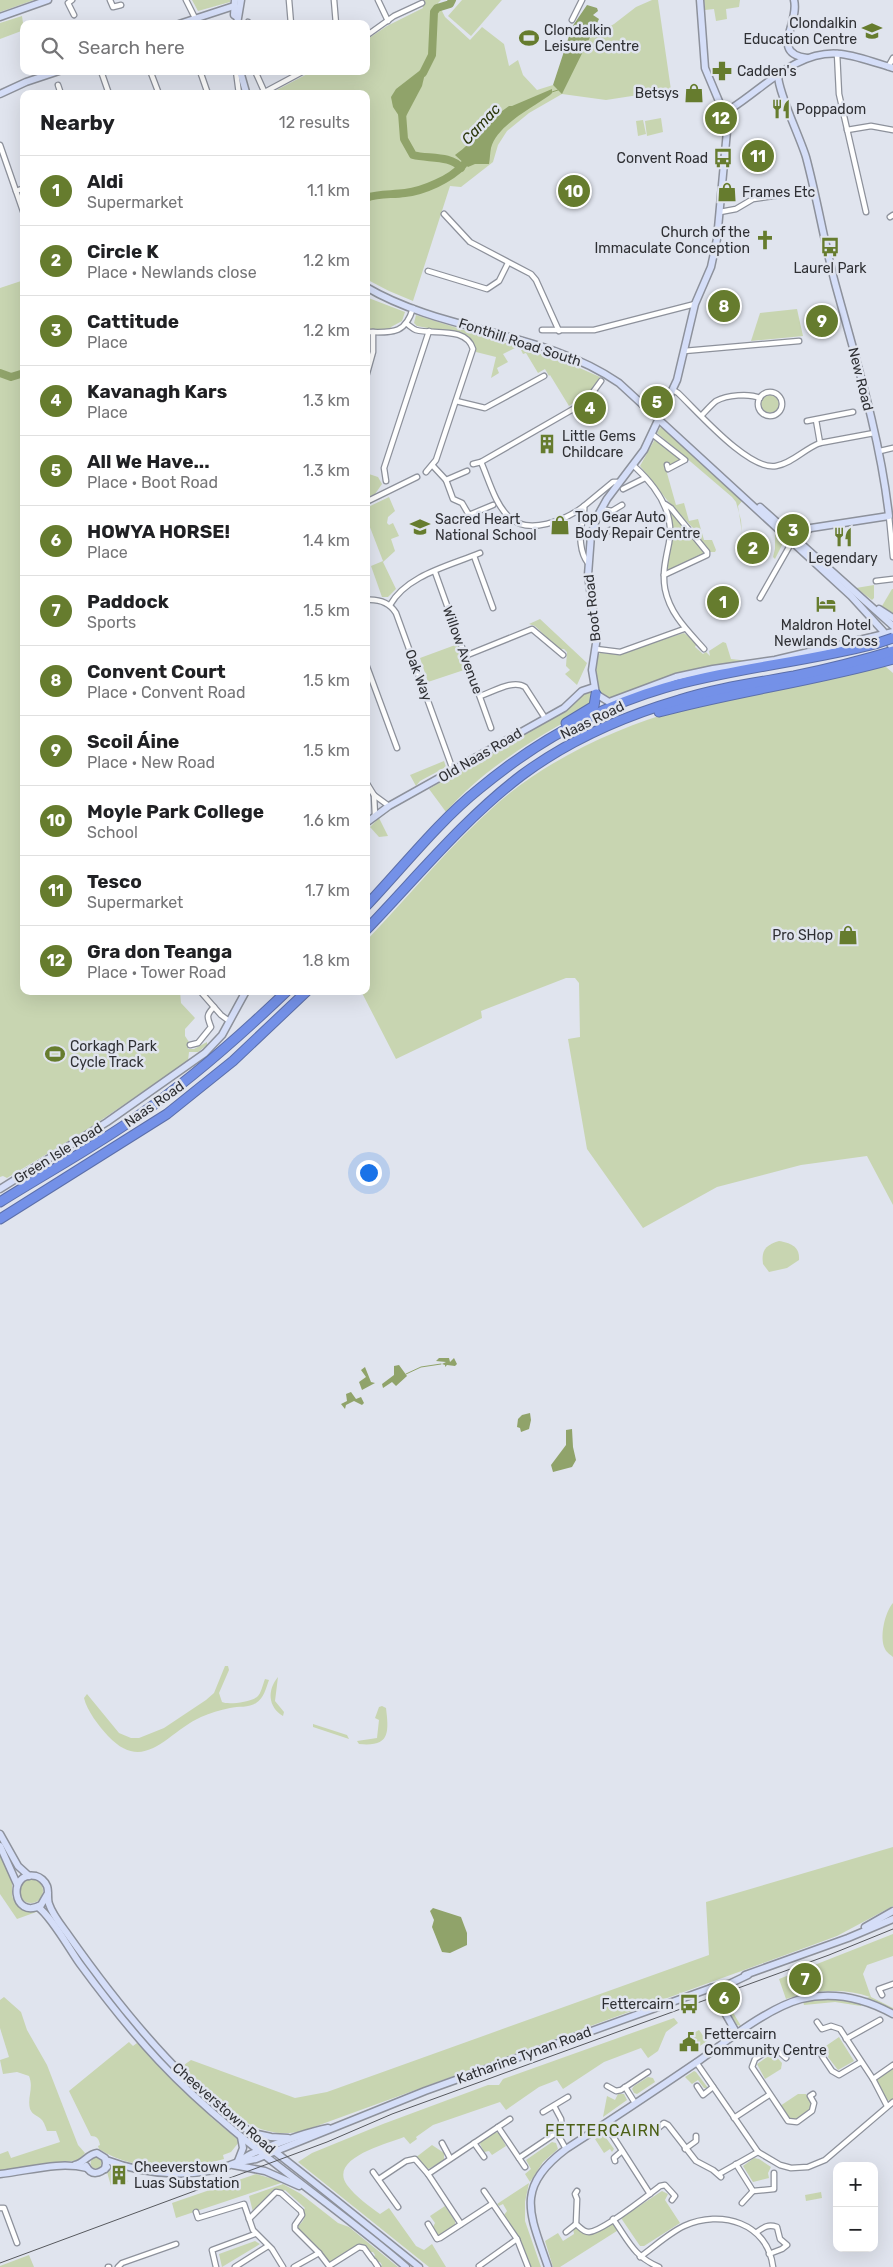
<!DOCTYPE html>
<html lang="en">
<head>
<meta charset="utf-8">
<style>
	body { margin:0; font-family:Rubik,sans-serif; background:#f2f2f2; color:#202124 }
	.controls { position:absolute; right:15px; bottom:15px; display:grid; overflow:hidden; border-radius:10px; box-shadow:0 5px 20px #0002 }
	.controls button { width:45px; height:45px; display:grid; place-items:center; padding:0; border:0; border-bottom:1px solid #e0e0e0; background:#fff; color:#202124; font:25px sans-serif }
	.you { position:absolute; left:368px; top:1172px; width:18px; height:18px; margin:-12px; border:4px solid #fff; border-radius:50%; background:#1a73e8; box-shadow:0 0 0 8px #1a73e833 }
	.badge { display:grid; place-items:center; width:32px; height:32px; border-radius:50%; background:#667c2e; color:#fff; font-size:16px; font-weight:700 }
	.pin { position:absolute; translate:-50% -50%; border:2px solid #fff; box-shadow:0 1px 5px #0006 }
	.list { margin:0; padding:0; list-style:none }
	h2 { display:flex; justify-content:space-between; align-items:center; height:65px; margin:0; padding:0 20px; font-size:21px }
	h2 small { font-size:16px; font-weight:400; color:#757577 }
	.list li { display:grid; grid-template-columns:32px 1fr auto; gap:15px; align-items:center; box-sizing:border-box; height:70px; padding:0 20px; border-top:1px solid #e0e0e0 }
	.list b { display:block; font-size:19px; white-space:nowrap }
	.list p { margin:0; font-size:16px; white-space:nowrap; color:#757577 }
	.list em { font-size:16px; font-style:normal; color:#757577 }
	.icon { flex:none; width:28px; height:28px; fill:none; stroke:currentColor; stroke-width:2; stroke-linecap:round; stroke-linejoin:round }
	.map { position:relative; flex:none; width:893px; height:2267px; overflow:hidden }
	.search { position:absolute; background:#fff; box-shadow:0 5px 20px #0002; left:20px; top:20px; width:350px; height:55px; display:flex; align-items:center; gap:12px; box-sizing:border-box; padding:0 18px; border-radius:10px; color:#757577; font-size:19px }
	.panel { position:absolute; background:#fff; box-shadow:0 5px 20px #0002; left:20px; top:90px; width:350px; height:905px; border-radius:10px }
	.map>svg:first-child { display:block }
	.green { fill:#c8d5b1 }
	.water { fill:#90a36a }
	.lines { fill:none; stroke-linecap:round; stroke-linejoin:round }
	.stream { stroke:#90a36a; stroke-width:1 }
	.river { stroke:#90a36a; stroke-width:8 }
	.street-casing { stroke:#8d919b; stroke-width:7 }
	.secondary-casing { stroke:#8d919b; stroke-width:9 }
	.highway-casing { stroke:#5c6fa9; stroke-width:11 }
	.street { stroke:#fff; stroke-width:4.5 }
	.secondary { stroke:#d5def8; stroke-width:6 }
	.highway { stroke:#7491e8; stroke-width:9 }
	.tram { stroke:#57595e; stroke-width:1 }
	.highway-bridge-casing { stroke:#5c6fa9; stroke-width:11; stroke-linecap:butt }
	.highway-bridge { stroke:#7491e8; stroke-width:9 }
	.labels { text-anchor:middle; stroke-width:5; stroke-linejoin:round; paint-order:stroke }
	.poi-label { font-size:14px; fill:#2f3034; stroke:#e0e4ee; text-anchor:start }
	.street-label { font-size:14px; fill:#2f3034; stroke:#e0e4ee }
	.water-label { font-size:15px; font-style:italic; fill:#2a360a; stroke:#e0e4ee }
	.quarter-label { font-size:16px; letter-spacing:1px; fill:#4c6016; stroke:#e0e4ee }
</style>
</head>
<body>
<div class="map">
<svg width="893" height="2267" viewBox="0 0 893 2267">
	<rect width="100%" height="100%" fill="#e0e4ee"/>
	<g class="green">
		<path d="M0,0H34L0,12Z"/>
		<path d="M192,0H230V2L198,11Z"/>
		<path d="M420,0H441L438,3L445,17L470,40L482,27L504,44L509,66L518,60L523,75L537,90L553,85L562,93L588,39L614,24L636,7L652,0H658L671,90L606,100L562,94L529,113L507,131L498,145L493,162L461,187L450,186L413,301L389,291L366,279V94H269L313,71H366V40L387,26L423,8Z"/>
		<path d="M462,0H502L471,36L448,16Z"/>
		<path d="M704,0H740L739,7L726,9L727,19L716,21L714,9L705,10Z"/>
		<path d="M22,16L24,30L0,39V23Z"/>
		<path d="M661,118L663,132L647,136L645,121Z"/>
		<path d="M643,120L646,134L638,136L636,121Z"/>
		<path d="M24,280V991H180L181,1003L195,1018L185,1029V1036L189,1042L188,1049H194L207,1042V1045L198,1052H189L188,1061L88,1129L7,1178L3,1176L0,1177V288Z"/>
		<path d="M366,297L405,312L402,321L391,327L390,329H366Z"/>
		<path d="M797,309L803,336L751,341L760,313Z"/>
		<path d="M416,315L566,362L600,377L591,390L569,406L550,375L549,376L545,369L538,373L526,353L523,354L519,346L503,354L508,362L497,368L499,373L491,378L496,357L476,352C475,343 471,339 464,335L417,326L414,323Z"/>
		<circle cx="770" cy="404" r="9"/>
		<path d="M662,425L742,501L738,506L742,533L741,520L736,502L732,497L657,433Z"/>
		<path d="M655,439L679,459L678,463L665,466L676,505L684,503L689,521L698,519L704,540H712L716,550L715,552H709L692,527L667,500L640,466Z"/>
		<path d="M366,473L378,477L382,484L375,494L366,498Z"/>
		<path d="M389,497L395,511L388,517L387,523L389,525L393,523L399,536L391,539L395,551L383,562L396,589L388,597H382L371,566L383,561L366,517V508Z"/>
		<path d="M669,508L705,550L704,553L665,573L672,526Z"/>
		<path d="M775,532L784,541L775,559L773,557L775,549Z"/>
		<path d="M874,585V598L872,600L856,588Z"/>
		<path d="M892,589H893V615L882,606Z"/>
		<path d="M540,619L587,663L577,685L565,674L570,670L566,666L567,652L564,649H559L535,626L529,624Z"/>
		<path d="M684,633L697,643L695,647L703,654L706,652L710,656L709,651L723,642L726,643L731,659L749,661L715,667L611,700L604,698C596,685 589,667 600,653L617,654Z"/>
		<path d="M458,644L467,669L428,682L420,658Z"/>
		<path d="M882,667H886L893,673V1205L867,1156L801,1165L717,1187L643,1228L587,1149L568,1039L580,1037L579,983L575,978H566L481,1011L482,1018L396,1059L361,991H366V941C410,895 451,844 499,802C550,758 618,727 682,709C748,691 816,685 882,667Z"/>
		<path d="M592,688V701L590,707C539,737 484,767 446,812L429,789L556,714Z"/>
		<path d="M444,761L446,767L420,781L416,786L410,775Z"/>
		<path d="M379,818L388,836L379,837L370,827Z"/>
		<path d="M779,1241C790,1243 800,1246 799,1260L787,1268L769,1272L763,1264C761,1250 766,1245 779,1241Z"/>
		<path d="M893,1603V1657C891,1655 886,1652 885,1649C879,1637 885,1612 893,1603Z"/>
		<path d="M225,1666H228L229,1670L219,1693L222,1702C228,1705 250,1702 257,1697C261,1694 263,1684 265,1679L269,1680C266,1688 264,1698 256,1703C249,1708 238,1706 230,1708C220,1710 210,1713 201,1717C167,1732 145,1775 108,1736C99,1726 87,1711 84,1698L87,1694L119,1733L131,1738H139L164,1728L206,1700L214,1693Z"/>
		<path d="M278,1677L275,1701L284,1712L283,1716C268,1707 267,1690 278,1677Z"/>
		<path d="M382,1706L386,1708C389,1733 390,1747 359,1744L357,1741L377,1738L379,1720L375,1718L379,1707Z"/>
		<path d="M313,1724L347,1735L349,1739L313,1727Z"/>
		<path d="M893,1847V1906L837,1936L303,2131C250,2143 216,2099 181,2067L191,2060L295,2098L327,2092L709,1955L706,1902Z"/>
		<path d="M0,1850L12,1879V1896L14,1901L25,1909L39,1911L17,1919L0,1894Z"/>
		<circle cx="31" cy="1891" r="12"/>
		<path d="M893,1934V1956L867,1965L863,1974L871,1997L893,2008V2011L866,1998L870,1997C843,1987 813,1991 786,1999L779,1979Z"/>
		<path d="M4,1997L21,2012L27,2030L47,2065L78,2145L85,2153L79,2160L0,2171V2154L8,2151L11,2158L60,2142L56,2131H47C46,2128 44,2122 42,2120C38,2115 33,2116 30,2109C27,2097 34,2088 29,2076L17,2072L3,2074L0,2060L9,2057L0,2028V2000Z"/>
		<path d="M725,1999L741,2026L737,2025L723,2000Z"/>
		<path d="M821,1999H838L862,2003L861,2006L835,2002L804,2005L803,2002Z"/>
		<path d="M674,2018L678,2023L666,2032L658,2051L648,2058L641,2048L604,2062L563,2089L557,2080L539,2087L506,2110L500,2102L433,2125L416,2137L417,2139L410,2144L404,2137C387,2144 328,2158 347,2185C356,2197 369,2206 380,2214L389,2208L416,2246L424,2250L432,2244L446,2267H429L298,2162L312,2153L383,2124L488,2085H499L503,2079Z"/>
		<path d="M699,2030L707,2041L700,2046L692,2034Z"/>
		<path d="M839,2037L854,2061L838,2070L828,2057L829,2054L826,2049L821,2052L820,2050Z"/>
		<path d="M129,2042L133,2046L137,2043L212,2118L237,2139L239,2142L231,2152L223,2155L224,2159C185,2170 134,2172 99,2149L98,2146L100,2145C99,2139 97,2136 91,2136L69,2091Z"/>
		<path d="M773,2053L782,2063L781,2069L765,2079L757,2064Z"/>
		<path d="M893,2067V2100L890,2101L885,2099L876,2079Z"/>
		<path d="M694,2071L696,2072L708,2088H704L698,2080L692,2084L685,2077Z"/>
		<path d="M648,2077L653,2078L655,2082L637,2094L634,2093L632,2089L634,2086Z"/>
		<path d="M618,2094H624L627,2100L603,2117L607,2096L615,2100Z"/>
		<path d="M798,2094H806L812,2104L810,2111L795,2120L790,2119L780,2106Z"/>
		<path d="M495,2132L499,2133L506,2146L492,2155L489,2151L484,2152L480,2144L481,2141Z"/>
		<path d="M601,2135H604L614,2149L612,2152L610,2149L604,2153L595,2139Z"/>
		<path d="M552,2142L556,2143L558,2149L543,2162L530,2182L525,2174L531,2169L526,2160Z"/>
		<path d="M432,2145L444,2153V2161L428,2169L415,2158Z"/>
		<circle cx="96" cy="2163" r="5.5"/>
		<path d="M754,2158L759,2159L771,2167L768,2173L769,2178L753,2182L743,2166Z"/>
		<path d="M113,2169L132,2173L112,2170L111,2178L129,2181L111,2186L107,2172Z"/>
		<path d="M256,2174L284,2182L176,2218L172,2203Z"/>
		<path d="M529,2183L525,2202V2221L541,2267H530L518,2236L504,2215L507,2211L503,2204L499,2206L497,2204Z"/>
		<path d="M283,2184L301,2194L338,2223L349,2227L398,2267H380L382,2265L380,2262H377L373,2258L375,2255L373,2252H369L363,2247H354L330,2264L297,2228C299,2224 308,2219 303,2211L305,2208L285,2190L282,2192H271L253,2212L249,2196Z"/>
		<path d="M662,2191L668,2194L665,2200L680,2223L644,2246H640L621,2218Z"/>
		<path d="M821,2192L822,2198L806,2201L805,2195Z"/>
		<path d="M445,2206L455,2221V2226L439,2236L432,2229L435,2223L430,2216Z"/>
		<path d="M615,2223L620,2229L560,2267H553L545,2241L558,2233L563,2241L574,2234L573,2228L576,2227C592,2244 599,2227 615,2223Z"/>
		<path d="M255,2241L260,2244L222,2267L219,2254Z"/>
		<path d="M29,2255L34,2267H0V2266Z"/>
	</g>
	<g class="water">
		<path d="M587,5L597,8L598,11L593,15L599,19L562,94L553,85L572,27Z"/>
		<path d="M427,65L422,86L403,122L393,107L391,97L396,89Z"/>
		<path d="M552,89V93L550,95C532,108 497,125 491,148C490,153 490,158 489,164H475L468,167L455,155C475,141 489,119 509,106H512Z"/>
		<path d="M439,1358H449L450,1362L454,1358L457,1364L455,1366L447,1365L445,1367V1365L442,1364L446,1362L436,1361Z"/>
		<path d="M399,1365L407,1376L396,1386L392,1382L383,1388L382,1384L394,1375V1366Z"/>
		<path d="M365,1367L371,1382L375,1383L362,1390L359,1382L366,1377L361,1370Z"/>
		<path d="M351,1392L356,1399L361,1397L364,1403L362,1405L354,1401L346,1405L345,1409L341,1404L347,1401L346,1394Z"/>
		<path d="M530,1413L531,1420L529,1429L521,1432L520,1428L517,1427L518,1419L522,1415Z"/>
		<path d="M572,1429L573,1447L576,1460L572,1467L553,1472L551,1465L566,1445V1430Z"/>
		<path d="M433,1908L461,1917L467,1933V1945L450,1953L442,1952L432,1927L434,1920L430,1911Z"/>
	</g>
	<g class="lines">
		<g class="stream">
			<path d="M552,92L558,90"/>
			<path d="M406,1374L421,1367L441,1364"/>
		</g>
		<g class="river">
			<path d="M423,73L432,55L434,12L437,8L450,4L452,0"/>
			<path d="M402,113L404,139L413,155C428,159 451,155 461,168"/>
			<path d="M366,198C379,193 392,195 405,193C423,191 451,179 463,165"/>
			<path d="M0,373L11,377L24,373"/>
		</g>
		<defs>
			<g id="street">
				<path d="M72,0L68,3L74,15"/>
				<path d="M110,0L113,7L121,5"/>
				<path d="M186,0L195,18"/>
				<path d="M289,0L291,24"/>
				<path d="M334,0L336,24"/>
				<path d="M378,0L388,21"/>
				<path d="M572,20L582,0"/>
				<path d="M247,24L248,22"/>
				<path d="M366,36L394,16L422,3"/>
				<path d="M837,53L839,94L866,212"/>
				<path d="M888,67L893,58"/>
				<path d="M101,71L109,94"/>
				<path d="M200,71L208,94"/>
				<path d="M236,71L239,94"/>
				<path d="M255,71L264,91"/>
				<path d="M151,73L159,94"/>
				<path d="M58,85L61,94"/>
				<path d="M261,94L304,71"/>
				<path d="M847,130L871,126L893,130"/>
				<path d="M0,145L24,214"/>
				<path d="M16,191L24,188"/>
				<path d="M720,212L736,209L753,199L787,194"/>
				<path d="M444,214L470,242L531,274L536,280L559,331"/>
				<path d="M890,217L893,215"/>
				<path d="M428,271L487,289L499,281L508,263"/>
				<path d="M407,324C410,326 413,329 416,330C433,335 466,326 473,349L436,460L426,472"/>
				<path d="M542,330H594L695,304"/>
				<path d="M366,332C390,332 405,336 413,308"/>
				<path d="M684,351L799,341"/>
				<path d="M366,377L373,352V332"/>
				<path d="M673,390L678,393C698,412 749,471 776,466C793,463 804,449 820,443L874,433"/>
				<circle cx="770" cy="404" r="12"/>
				<path d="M456,401L485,408L544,376"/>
				<path d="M702,415C706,411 711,405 716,401C727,395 749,393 760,398"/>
				<path d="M816,420L820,443"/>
				<path d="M807,421L853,412"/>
				<path d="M652,434L685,460L668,469L667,465"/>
				<path d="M880,451L893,448"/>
				<path d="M481,462C489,480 495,504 509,517C528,536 566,520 584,506"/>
				<path d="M473,464L481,462L575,408L588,399L601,381"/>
				<path d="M433,466L446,480L453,499L462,503L469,515L493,505"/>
				<path d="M634,466C656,486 675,512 669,543C666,558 662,573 665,589C670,614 687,630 704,649"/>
				<path d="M446,480L467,471"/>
				<path d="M386,481L384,468L429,331"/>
				<path d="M623,489L645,478"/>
				<path d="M366,502L417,477"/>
				<path d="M601,509L612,511L622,505"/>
				<path d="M889,516L893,557"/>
				<path d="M591,535L600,536L610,530"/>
				<path d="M474,556L493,608"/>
				<path d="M588,563C580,553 579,535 582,523C583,517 585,512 584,506L613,482H620"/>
				<path d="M435,572L491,728"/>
				<path d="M664,575L707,555V552L671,508L665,504"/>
				<path d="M876,581L893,579"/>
				<path d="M760,598L793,540"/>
				<path d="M366,600C379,599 389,602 396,613L453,770"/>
				<path d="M390,605C407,575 449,566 480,553"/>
				<path d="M596,649L620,652L684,629"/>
				<path d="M465,656L532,629L563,655"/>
				<path d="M366,664L397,748"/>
				<path d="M480,696C493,692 513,679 525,687L545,718"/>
				<path d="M366,782L374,795L375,816"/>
				<path d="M374,795L389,806"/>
				<path d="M200,991L221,1015L229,1021"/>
				<path d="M190,1045L198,1043L211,1027C207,1017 206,1015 214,1007"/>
				<path d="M882,1995L879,1989L893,1984"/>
				<path d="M817,2022L822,2029L831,2026L840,2029L873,2079L887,2106"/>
				<path d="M846,2039L880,2020"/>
				<path d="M822,2056L832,2071L839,2075L861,2062"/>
				<path d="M786,2058L777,2050L770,2049L755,2059L752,2067L788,2121L797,2122L812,2111L814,2103L810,2096L813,2094"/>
				<path d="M696,2062L758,2152L780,2165L791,2168L808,2167L825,2160L893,2102"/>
				<path d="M873,2079L893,2065"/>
				<path d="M607,2086L616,2091L621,2090L648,2072"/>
				<path d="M697,2086L703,2095L713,2087"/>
				<path d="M625,2087L635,2103"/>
				<path d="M543,2112L568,2097"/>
				<path d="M734,2118L769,2095"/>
				<path d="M605,2124L650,2194"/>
				<path d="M498,2127L525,2167"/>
				<path d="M656,2130L664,2123L668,2125L696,2161L713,2170L721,2177"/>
				<path d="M557,2133L566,2149"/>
				<path d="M442,2143L450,2158"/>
				<path d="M474,2143L484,2157"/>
				<path d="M685,2149L696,2141V2136"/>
				<path d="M519,2158L562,2129L561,2119L554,2106"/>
				<path d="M615,2161L614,2158L622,2151"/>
				<path d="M736,2164L753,2191L774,2189V2173"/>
				<path d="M373,2172L398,2207"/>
				<path d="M428,2174L510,2119"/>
				<path d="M719,2174L758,2152"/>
				<path d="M379,2179L406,2161L415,2159L428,2174L461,2224"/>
				<path d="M484,2191L517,2239L528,2267"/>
				<path d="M577,2191L575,2194L577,2199L576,2224C580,2227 583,2232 589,2232C603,2231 647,2196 660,2186L665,2185L675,2196L672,2200"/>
				<path d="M742,2203L753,2191"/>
				<path d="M0,2208H4L17,2243"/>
				<path d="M196,2212L198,2218L244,2204L253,2230L272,2249L283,2267"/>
				<path d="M249,2219L276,2192L281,2193L301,2211L302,2215L295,2225V2229L319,2253L294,2267"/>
				<path d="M613,2219C628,2240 634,2257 659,2267"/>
				<path d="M428,2224L437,2239L440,2238L492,2204"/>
				<path d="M566,2232L576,2224"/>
				<path d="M757,2232C764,2227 768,2224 777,2227L780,2239L787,2245L782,2249L769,2254"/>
				<path d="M319,2253L329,2266L359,2247L364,2248L372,2259"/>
				<path d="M640,2257C654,2247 669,2233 684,2226C721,2209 768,2223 773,2267"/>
				<path d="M374,2261L378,2267"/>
				<path d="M479,2266L517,2239"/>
				<path d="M108,2267H109"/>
				<path d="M118,2267L122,2263L176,2244"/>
				<path d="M216,2267L212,2250L255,2234"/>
				<path d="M235,2267L268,2246"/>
			</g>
			<g id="secondary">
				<path d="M235,0L234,15L237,17"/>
				<path d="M700,0L705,68L726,118L727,131L717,239L711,267L695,304L677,380L644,450L607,499L597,517L591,535L588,575L597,637L592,670L596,694L609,702L676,677L713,669L775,660L893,632"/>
				<path d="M794,0C800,23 769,53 807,58"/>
				<path d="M0,17L48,0"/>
				<path d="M179,24L234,6"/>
				<path d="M237,24L241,0"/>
				<path d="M240,71L246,92"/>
				<path d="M778,74C777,90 800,137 806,157C817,198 824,241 835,283C856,360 880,436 889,516L811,528L795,537"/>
				<path d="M0,94L26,82L59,71"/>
				<path d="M721,108H732C765,87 798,49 841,54C858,56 876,63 893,68"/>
				<path d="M366,287C444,333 544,331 619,383L851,596L883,631L893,649"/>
				<path d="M645,406L657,407L666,403"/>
				<path d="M760,507L893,626"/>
				<path d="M879,609L893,618"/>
				<path d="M366,823L389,806L564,708L582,691L594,687"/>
				<path d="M0,1189L107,1122L205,1053L222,1035L246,991"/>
				<path d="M0,1834L18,1866L29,1876"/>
				<path d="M0,1846L17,1884"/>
				<path d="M48,1893L41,1905C12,1921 7,1870 36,1876C40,1877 45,1881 47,1886C49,1891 47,1898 49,1904C53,1916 62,1926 69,1936C105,1987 142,2035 187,2079C217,2108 251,2132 283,2158C329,2194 374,2231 419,2267"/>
				<path d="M38,1907C51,1916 70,1950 80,1964C105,1998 131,2031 159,2061C233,2140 325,2197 406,2267"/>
				<path d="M865,1927L893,1911"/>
				<path d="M745,1975L848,1938L893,1919"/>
				<path d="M711,1988L737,2034"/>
				<path d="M253,2133L271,2137L288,2138"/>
				<path d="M106,2160C146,2175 198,2180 238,2162C243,2160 246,2156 251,2154C275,2144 302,2133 328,2128"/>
				<path d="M238,2161L243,2148L241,2137"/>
				<path d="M240,2162L256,2159L425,2091L711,1988L729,1984L748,1975"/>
				<path d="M75,2165C84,2163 88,2154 97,2153L105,2158L106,2163L105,2169"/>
				<path d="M233,2165L265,2171L299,2186"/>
				<path d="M86,2166C92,2177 100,2173 107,2167"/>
				<path d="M0,2174C29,2171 58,2161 87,2168"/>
				<path d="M548,2267C530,2214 514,2188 566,2149C611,2120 656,2090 700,2060C728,2040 768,2008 801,1999C833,1991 864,1998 893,2014"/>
			</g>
			<g id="highway">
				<path d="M659,712C736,691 816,681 893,659"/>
				<path d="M566,723L594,706L596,694"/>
				<path d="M366,906C402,868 439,821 479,789C533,744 596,708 664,688C733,668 806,662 875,644"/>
				<path d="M366,930C417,877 464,819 522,775C568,741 624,716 679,700C716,688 755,683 794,676C827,669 860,661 893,651"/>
				<path d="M0,1202C46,1173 94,1147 138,1116C192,1079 240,1036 287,991"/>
				<path d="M0,1219L167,1114L233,1061L307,991"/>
			</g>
		</defs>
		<use href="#street" class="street-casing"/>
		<use href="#secondary" class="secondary-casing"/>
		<use href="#highway" class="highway-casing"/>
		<use href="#street" class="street"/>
		<use href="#secondary" class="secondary"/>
		<use href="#highway" class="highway"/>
		<path class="tram" d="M0,2263L327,2142L392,2114L829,1955L893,1929"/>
		<defs>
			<path id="highway-bridge" d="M875,644L893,638"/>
		</defs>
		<use href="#highway-bridge" class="highway-bridge-casing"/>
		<use href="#highway-bridge" class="highway-bridge"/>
	</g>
	<defs>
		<symbol id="university-bare" viewBox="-9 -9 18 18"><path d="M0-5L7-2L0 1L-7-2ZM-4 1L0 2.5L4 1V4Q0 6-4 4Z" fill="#667c2e" stroke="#e0e4ee" stroke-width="2.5" paint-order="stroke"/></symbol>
		<symbol id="stadium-bare" viewBox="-9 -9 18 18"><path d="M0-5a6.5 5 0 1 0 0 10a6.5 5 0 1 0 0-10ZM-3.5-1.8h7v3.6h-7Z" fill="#667c2e" stroke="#e0e4ee" stroke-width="2.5" paint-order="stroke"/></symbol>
		<symbol id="pharmacy-bare" viewBox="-9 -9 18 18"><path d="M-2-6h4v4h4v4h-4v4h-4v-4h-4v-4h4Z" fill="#667c2e" stroke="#e0e4ee" stroke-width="2.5" paint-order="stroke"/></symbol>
		<symbol id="shop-bare" viewBox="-9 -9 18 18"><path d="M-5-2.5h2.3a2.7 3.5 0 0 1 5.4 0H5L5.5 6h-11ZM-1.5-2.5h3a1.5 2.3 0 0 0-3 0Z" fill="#667c2e" stroke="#e0e4ee" stroke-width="2.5" paint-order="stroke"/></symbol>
		<symbol id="restaurant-bare" viewBox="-9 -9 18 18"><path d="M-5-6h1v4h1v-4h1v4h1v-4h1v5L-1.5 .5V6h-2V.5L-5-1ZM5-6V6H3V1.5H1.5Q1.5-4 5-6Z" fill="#667c2e" stroke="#e0e4ee" stroke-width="2.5" paint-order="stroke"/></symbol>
		<symbol id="bus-bare" viewBox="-9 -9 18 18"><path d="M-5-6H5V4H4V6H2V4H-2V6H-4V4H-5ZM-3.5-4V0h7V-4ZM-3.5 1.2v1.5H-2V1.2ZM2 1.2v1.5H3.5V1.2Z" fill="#667c2e" stroke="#e0e4ee" stroke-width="2.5" paint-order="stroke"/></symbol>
		<symbol id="church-bare" viewBox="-9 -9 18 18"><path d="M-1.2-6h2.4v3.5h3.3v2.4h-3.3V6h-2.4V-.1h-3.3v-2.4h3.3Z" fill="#667c2e" stroke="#e0e4ee" stroke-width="2.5" paint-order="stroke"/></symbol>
		<symbol id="building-bare" viewBox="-9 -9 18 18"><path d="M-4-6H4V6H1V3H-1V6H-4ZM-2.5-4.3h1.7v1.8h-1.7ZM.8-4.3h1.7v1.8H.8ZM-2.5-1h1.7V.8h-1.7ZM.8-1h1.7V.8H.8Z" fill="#667c2e" stroke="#e0e4ee" stroke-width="2.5" paint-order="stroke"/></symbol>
		<symbol id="school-bare" viewBox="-9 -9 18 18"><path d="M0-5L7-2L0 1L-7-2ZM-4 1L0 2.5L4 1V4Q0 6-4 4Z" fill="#667c2e" stroke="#e0e4ee" stroke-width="2.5" paint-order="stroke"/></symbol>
		<symbol id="hotel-bare" viewBox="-9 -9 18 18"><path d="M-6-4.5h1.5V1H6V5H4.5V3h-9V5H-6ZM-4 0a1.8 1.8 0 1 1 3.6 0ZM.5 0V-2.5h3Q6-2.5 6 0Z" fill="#667c2e" stroke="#e0e4ee" stroke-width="2.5" paint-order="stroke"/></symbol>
		<symbol id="civic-bare" viewBox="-9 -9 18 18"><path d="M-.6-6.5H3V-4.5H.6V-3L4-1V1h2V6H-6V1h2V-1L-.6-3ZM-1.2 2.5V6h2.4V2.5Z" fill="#667c2e" stroke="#e0e4ee" stroke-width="2.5" paint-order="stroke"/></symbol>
	</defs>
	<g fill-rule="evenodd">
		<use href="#university-bare" x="858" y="17" width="28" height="28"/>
		<use href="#stadium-bare" x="515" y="24" width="28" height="28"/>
		<use href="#pharmacy-bare" x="708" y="57" width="28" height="28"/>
		<use href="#shop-bare" x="680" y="79" width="28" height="28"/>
		<use href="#restaurant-bare" x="767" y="95" width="28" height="28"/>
		<use href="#bus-bare" x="709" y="144" width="28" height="28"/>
		<use href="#shop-bare" x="713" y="178" width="28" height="28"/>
		<use href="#church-bare" x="751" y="226" width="28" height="28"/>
		<use href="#bus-bare" x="816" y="233" width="28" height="28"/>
		<use href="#building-bare" x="533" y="430" width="28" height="28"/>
		<use href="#shop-bare" x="546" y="511" width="28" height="28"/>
		<use href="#school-bare" x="406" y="513" width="28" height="28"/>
		<use href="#restaurant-bare" x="829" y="523" width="28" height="28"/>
		<use href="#hotel-bare" x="812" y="590" width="28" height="28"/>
		<use href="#shop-bare" x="834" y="921" width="28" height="28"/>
		<use href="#stadium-bare" x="41" y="1040" width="28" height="28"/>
		<use href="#bus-bare" x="675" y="1990" width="28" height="28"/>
		<use href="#civic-bare" x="675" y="2028" width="28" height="28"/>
		<use href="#building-bare" x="105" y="2161" width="28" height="28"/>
	</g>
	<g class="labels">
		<g class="poi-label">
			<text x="857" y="28" text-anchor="end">Clondalkin<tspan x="857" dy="16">Education Centre</tspan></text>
			<text x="544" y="35">Clondalkin<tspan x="544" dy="16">Leisure Centre</tspan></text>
			<text x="737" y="76">Cadden's</text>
			<text x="679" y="98" text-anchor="end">Betsys</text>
			<text x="796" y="114">Poppadom</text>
			<text x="708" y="163" text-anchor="end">Convent Road</text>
			<text x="742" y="197">Frames Etc</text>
			<text x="750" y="237" text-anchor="end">Church of the<tspan x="750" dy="16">Immaculate Conception</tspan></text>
			<text x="830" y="273" text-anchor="middle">Laurel Park</text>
			<text x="562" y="441">Little Gems<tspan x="562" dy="16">Childcare</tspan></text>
			<text x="575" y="522">Top Gear Auto<tspan x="575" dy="16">Body Repair Centre</tspan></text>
			<text x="435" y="524">Sacred Heart<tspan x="435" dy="16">National School</tspan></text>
			<text x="843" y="563" text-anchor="middle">Legendary</text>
			<text x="826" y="630" text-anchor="middle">Maldron Hotel<tspan x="826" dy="16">Newlands Cross</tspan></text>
			<text x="833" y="940" text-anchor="end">Pro SHop</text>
			<text x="70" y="1051">Corkagh Park<tspan x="70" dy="16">Cycle Track</tspan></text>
			<text x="674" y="2009" text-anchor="end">Fettercairn</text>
			<text x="704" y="2039">Fettercairn<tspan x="704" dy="16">Community Centre</tspan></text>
			<text x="134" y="2172">Cheeverstown<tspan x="134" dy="16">Luas Substation</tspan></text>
		</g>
		<g class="street-label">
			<text transform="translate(520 342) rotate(18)" y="5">Fonthill Road South</text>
			<text transform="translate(861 379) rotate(76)" y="5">New Road</text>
			<text transform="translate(592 608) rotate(-96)" y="5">Boot Road</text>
			<text transform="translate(463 650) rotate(70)" y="5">Willow Avenue</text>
			<text transform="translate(419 675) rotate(70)" y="5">Oak Way</text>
			<text transform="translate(592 720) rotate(-26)" y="5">Naas Road</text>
			<text transform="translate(480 755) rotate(-30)" y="5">Old Naas Road</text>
			<text transform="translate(154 1104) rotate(-35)" y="5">Naas Road</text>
			<text transform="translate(58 1153) rotate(-32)" y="5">Green Isle Road</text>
			<text transform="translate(524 2055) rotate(-20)" y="5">Katharine Tynan Road</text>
			<text transform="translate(224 2108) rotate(41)" y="5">Cheeverstown Road</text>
		</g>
		<g class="water-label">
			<text transform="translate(481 124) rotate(-47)" y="5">Camac</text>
		</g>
		<g class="quarter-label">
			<text x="603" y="2136">FETTERCAIRN</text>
		</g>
	</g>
</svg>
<div class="controls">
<button>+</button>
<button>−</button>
</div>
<div class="you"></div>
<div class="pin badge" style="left:723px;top:602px">1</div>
<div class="pin badge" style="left:753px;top:548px">2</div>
<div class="pin badge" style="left:793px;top:530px">3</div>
<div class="pin badge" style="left:590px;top:408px">4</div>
<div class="pin badge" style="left:657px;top:402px">5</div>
<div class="pin badge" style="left:724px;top:1998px">6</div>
<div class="pin badge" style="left:805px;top:1979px">7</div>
<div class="pin badge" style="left:724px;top:306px">8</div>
<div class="pin badge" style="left:822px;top:321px">9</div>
<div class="pin badge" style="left:574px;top:191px">10</div>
<div class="pin badge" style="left:758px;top:156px">11</div>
<div class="pin badge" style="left:721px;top:118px">12</div>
<div class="search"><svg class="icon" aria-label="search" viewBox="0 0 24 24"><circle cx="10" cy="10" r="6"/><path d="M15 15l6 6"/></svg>Search here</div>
<section class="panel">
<h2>Nearby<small>12 results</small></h2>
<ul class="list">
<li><span class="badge">1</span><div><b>Aldi</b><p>Supermarket</p></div><em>1.1 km</em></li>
<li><span class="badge">2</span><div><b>Circle K</b><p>Place · Newlands close</p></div><em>1.2 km</em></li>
<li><span class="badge">3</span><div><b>Cattitude</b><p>Place</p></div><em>1.2 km</em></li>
<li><span class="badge">4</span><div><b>Kavanagh Kars</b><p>Place</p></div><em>1.3 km</em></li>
<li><span class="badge">5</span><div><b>All We Have...</b><p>Place · Boot Road</p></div><em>1.3 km</em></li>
<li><span class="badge">6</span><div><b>HOWYA HORSE!</b><p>Place</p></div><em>1.4 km</em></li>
<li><span class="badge">7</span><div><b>Paddock</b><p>Sports</p></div><em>1.5 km</em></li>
<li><span class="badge">8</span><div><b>Convent Court</b><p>Place · Convent Road</p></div><em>1.5 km</em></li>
<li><span class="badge">9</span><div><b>Scoil Áine</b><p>Place · New Road</p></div><em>1.5 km</em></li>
<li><span class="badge">10</span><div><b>Moyle Park College</b><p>School</p></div><em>1.6 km</em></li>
<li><span class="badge">11</span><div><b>Tesco</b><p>Supermarket</p></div><em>1.7 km</em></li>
<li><span class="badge">12</span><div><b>Gra don Teanga</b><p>Place · Tower Road</p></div><em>1.8 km</em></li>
</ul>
</section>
</div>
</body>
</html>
